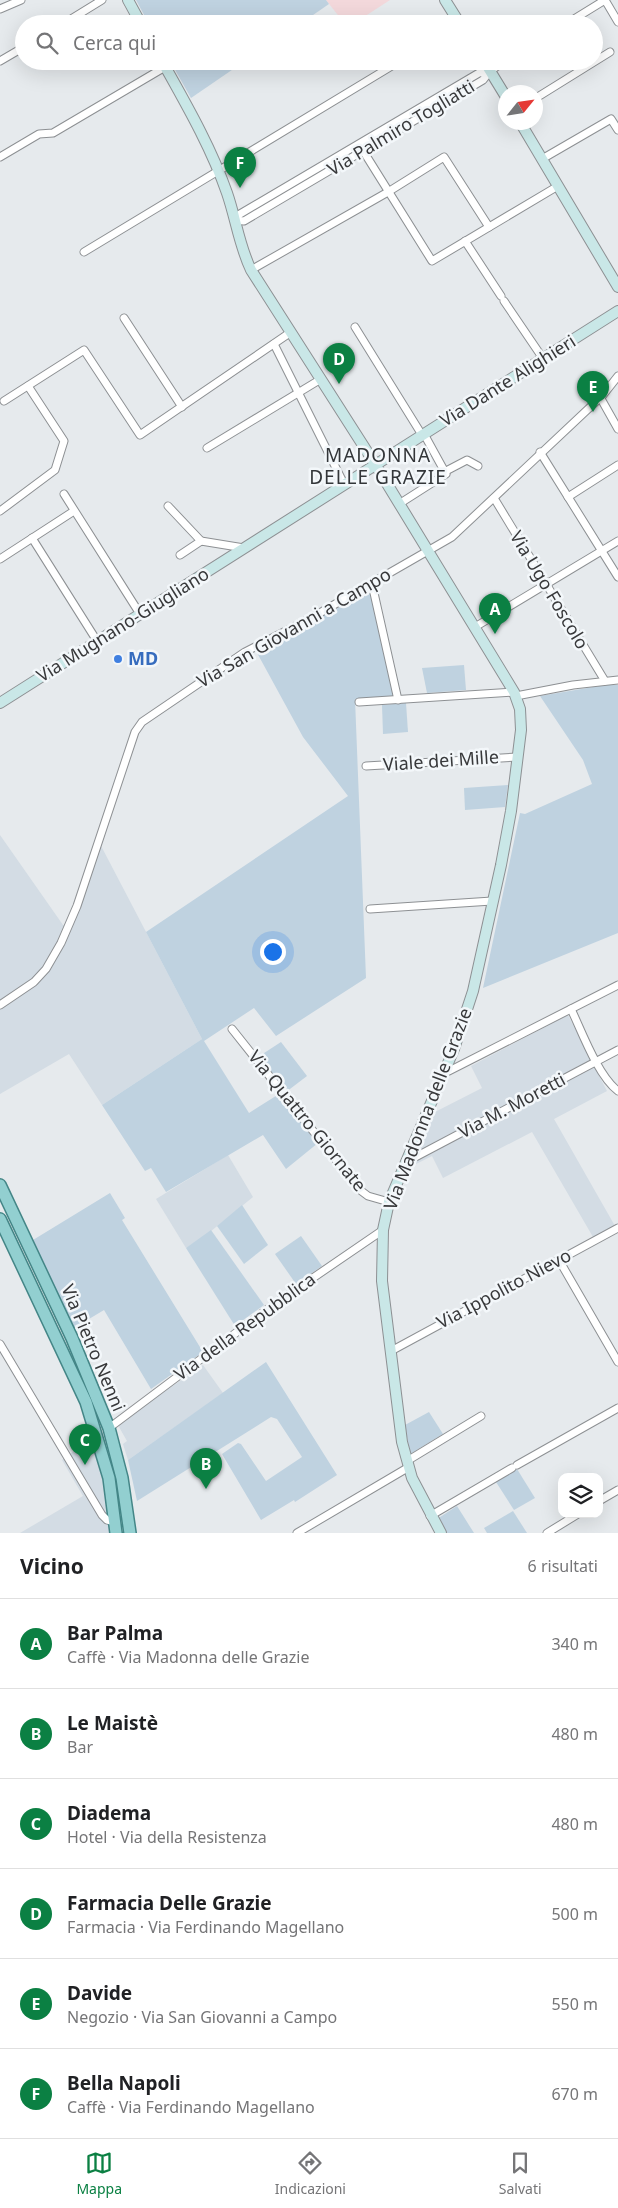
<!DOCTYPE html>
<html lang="it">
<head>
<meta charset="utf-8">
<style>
	body { margin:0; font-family:"Noto Sans",sans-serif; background:#f6f6f6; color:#202124 }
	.controls { position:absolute; right:15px; bottom:15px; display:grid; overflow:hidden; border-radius:10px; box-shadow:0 5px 20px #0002 }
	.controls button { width:45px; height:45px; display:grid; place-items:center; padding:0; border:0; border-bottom:1px solid #e0e0e0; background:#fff; color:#202124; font:25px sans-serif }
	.compass { position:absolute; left:498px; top:85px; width:45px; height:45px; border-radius:50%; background:#fff; box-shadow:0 5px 20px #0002; rotate:60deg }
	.you { position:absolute; left:272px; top:951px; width:18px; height:18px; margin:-12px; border:4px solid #fff; border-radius:50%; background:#1a73e8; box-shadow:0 0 0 8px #1a73e833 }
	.badge { display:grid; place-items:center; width:32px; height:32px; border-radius:50%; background:#0b8043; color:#fff; font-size:16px; font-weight:700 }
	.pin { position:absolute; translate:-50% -41px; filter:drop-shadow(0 1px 2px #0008) }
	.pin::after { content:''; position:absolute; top:26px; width:18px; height:15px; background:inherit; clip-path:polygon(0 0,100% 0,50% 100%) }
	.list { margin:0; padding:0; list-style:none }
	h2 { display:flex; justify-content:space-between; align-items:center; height:65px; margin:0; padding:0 20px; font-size:21px }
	h2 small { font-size:16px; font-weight:400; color:#757577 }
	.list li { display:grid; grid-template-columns:32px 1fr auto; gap:15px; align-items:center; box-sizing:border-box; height:90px; padding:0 20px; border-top:1px solid #e0e0e0 }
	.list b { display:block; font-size:19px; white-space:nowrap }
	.list p { margin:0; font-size:16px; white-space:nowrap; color:#757577 }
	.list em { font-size:16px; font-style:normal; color:#757577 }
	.icon { flex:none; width:28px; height:28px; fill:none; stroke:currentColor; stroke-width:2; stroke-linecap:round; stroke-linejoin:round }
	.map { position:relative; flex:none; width:618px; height:1533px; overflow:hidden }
	.search { position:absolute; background:#fff; box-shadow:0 5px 20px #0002; left:15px; right:15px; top:15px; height:55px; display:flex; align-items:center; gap:12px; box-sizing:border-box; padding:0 18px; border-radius:28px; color:#757577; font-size:19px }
	.sheet { height:605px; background:#fff }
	nav { display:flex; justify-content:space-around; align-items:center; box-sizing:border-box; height:70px; border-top:1px solid #e0e0e0; background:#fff; font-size:14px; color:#757577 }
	nav a { display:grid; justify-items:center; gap:2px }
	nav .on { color:#0b8043 }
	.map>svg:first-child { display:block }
	.built { fill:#d3dce4 }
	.education { fill:#f3d8db }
	.green { fill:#bfd2e0 }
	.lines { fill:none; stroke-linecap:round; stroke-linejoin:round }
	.street-casing { stroke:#8d9093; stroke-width:9 }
	.secondary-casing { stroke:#8d9093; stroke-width:12 }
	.primary-casing { stroke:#448687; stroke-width:14 }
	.street { stroke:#fff; stroke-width:7 }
	.secondary { stroke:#c9e7e7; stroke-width:10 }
	.primary { stroke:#92cfd0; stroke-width:11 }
	.shop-dot { fill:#3f7fe0; stroke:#f3f7fa; stroke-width:2 }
	.labels { text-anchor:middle; stroke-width:5; stroke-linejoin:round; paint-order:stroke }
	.street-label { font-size:18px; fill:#38393b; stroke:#f3f7fa }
	.shop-label { font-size:18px; font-weight:bold; fill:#366cbe; stroke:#f3f7fa; text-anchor:start }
	.neighbourhood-label { font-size:19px; letter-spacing:1px; fill:#333639; stroke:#f3f7fa }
</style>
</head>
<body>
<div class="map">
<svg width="618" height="1533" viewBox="0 0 618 1533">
	<rect width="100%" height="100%" fill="#e6eaed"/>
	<g class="built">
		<path d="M0,835L63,925L71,927L99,842L202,1039L102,1105L69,1054L0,1094Z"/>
		<path d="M568,1015L607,1091L554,1119L615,1226L593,1237L532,1132L443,1178L432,1156L408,1168L431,1114L482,1088L471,1066Z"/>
		<path d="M228,1155L253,1197L200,1240L186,1248L156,1199Z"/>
		<path d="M203,1365L223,1393L128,1460L123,1444L127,1441L119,1427L121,1422Z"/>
		<path d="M95,1435L106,1480L112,1533H20L83,1496L62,1460Z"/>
	</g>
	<path class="education" d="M326,0H390L353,24H345Z"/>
	<g class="green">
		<path d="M136,0H326L329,4L300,24H149Z"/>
		<path d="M170,61H245L191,98Z"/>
		<path d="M370,591L394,696L355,699L366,978L276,1036L254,1008L204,1041L249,1113L279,1094L318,1143L286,1169L263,1135L166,1192L151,1168L145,1171L102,1105L202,1039L146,932L348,796L303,737L256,651Z"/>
		<path d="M464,665L466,690L427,693L422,668Z"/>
		<path d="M605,685H618V933L483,988L520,813L525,814L592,784L583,760L540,696Z"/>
		<path d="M406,703L408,732L383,734L382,705Z"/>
		<path d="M508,785L505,807L465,810L464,788Z"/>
		<path d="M281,1042L307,1076L286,1092L258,1057Z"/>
		<path d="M110,1193L125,1218L122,1220L203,1352L151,1389L104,1310L74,1328L33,1240Z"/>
		<path d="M242,1205L268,1245L244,1264L217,1226Z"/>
		<path d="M211,1230L264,1305L235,1326L186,1248Z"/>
		<path d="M301,1236L322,1266L296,1284L275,1254Z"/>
		<path d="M266,1362L337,1475L295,1502L294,1500L261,1520L222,1454L238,1443L241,1444L266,1481L302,1457L277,1419L271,1417L137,1501L128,1460Z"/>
		<path d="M429,1412L443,1434L410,1454L405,1425Z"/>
		<path d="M517,1469L535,1498L514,1510L496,1482Z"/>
		<path d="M457,1506L474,1533H446L437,1519Z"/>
		<path d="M513,1511L527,1533H487L484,1528Z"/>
	</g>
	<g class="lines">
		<defs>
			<g id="street">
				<path d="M605,0L618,22"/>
				<path d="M0,9L21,0"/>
				<path d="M63,24L102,0"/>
				<path d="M566,24L605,0"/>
				<path d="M0,61L24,47"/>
				<path d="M536,98L610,52"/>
				<path d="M362,149L432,261L558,186"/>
				<path d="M0,157L39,134L53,133L165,67"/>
				<path d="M542,159L611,119L618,130"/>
				<path d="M234,220L244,221L483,80L490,71L505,61"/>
				<path d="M234,220L240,214L479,73L490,71"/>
				<path d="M465,241L501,296"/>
				<path d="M84,252L400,61"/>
				<path d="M251,270L388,192L444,157L489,227"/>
				<path d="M504,301L544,360"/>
				<path d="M124,318L182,407"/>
				<path d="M355,327L422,435"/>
				<path d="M274,344L344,484"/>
				<path d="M600,397L618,429"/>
				<path d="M4,401L84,350L140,435L291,332"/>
				<path d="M207,448L321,379"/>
				<path d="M540,452L618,577"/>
				<path d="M446,471L467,460L478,466"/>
				<path d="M64,494L140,614"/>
				<path d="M568,497L618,465"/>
				<path d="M494,498L605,681"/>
				<path d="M399,504L446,474L424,434"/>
				<path d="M168,506L201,541"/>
				<path d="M0,511L55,470L64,441L28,386"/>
				<path d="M32,538L97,641"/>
				<path d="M180,555L201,541L244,548"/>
				<path d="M0,559L74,511"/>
				<path d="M372,584L398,700"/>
				<path d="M475,627L618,541"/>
				<path d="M516,696L573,685L618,680"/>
				<path d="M359,702L514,692"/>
				<path d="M366,766L517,757"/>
				<path d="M370,909L492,901"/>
				<path d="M0,1005L34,982L46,969L61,943L77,906L135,732L142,722L245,652L311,618L452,537L603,395L618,376"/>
				<path d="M571,1009C582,1032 598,1076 618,1091"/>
				<path d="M232,1029L360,1190L368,1196L389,1202"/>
				<path d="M445,1073L618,985"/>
				<path d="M406,1162L618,1050"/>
				<path d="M559,1260L618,1362"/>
				<path d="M0,1344L102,1515L107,1520L115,1522"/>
				<path d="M391,1351L618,1228"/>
				<path d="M109,1428L269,1308L383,1230"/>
				<path d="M407,1461L481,1416"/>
				<path d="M517,1465L618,1408"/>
				<path d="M599,1501L618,1490"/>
				<path d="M430,1516L512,1468"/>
				<path d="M297,1533L409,1467"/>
				<path d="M547,1533L578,1514"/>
			</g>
			<g id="secondary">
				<path d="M128,0L141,24"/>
				<path d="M445,0L460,24"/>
				<path d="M162,61C186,104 211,147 227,193C236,219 239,245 251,270L375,464L514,692L520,709L521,730L511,811L501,865L473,991L454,1049L389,1202L383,1230L382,1281L402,1442L412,1478L441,1533"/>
				<path d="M484,61L506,97"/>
				<path d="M520,122L618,287"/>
				<path d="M0,703L618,311"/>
			</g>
			<g id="primary">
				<path d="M0,1185L72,1338L109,1428L122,1478L130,1533"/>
				<path d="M0,1219L86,1402L109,1478L116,1533"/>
			</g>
		</defs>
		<use href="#street" class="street-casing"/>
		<use href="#secondary" class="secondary-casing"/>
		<use href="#primary" class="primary-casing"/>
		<use href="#street" class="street"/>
		<use href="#secondary" class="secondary"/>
		<use href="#primary" class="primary"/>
	</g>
	<circle class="shop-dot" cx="118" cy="659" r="5"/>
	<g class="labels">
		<g class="street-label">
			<text transform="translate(401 128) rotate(-31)" y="6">Via Palmiro Togliatti</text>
			<text transform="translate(508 381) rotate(-32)" y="6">Via Dante Alighieri</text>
			<text transform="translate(549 590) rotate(59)" y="6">Via Ugo Foscolo</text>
			<text transform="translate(123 625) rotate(-32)" y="6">Via Mugnano-Giugliano</text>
			<text transform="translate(294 628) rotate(-30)" y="6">Via San Giovanni a Campo</text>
			<text transform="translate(441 761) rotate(-4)" y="6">Viale dei Mille</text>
			<text transform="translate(512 1106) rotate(-28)" y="6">Via M. Moretti</text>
			<text transform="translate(428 1109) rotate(-69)" y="6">Via Madonna delle Grazie</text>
			<text transform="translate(307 1121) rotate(51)" y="6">Via Quattro Giornate</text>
			<text transform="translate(504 1289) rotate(-28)" y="6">Via Ippolito Nievo</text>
			<text transform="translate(245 1327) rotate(-36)" y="6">Via della Repubblica</text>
			<text transform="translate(93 1348) rotate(67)" y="6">Via Pietro Nenni</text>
		</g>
		<g class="shop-label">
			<text x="128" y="665">MD</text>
		</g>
		<g class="neighbourhood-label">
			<text x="378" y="462">MADONNA<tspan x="378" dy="22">DELLE GRAZIE</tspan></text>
		</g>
	</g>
</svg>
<div class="controls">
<button><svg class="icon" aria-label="layers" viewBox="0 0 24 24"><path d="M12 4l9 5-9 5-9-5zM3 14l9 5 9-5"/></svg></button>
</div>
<svg class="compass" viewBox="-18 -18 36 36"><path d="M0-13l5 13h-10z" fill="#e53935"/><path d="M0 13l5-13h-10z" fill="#757577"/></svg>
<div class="you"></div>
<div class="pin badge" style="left:495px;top:634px">A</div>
<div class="pin badge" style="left:206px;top:1489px">B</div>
<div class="pin badge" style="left:85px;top:1465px">C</div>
<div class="pin badge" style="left:339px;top:384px">D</div>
<div class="pin badge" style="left:593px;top:412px">E</div>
<div class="pin badge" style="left:240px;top:188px">F</div>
<div class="search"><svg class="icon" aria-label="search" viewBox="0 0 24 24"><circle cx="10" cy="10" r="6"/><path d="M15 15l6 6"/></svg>Cerca qui</div>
</div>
<section class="sheet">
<h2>Vicino<small>6 risultati</small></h2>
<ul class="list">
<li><span class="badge">A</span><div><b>Bar Palma</b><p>Caffè · Via Madonna delle Grazie</p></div><em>340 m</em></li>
<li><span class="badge">B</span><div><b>Le Maistè</b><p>Bar</p></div><em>480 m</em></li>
<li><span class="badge">C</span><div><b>Diadema</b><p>Hotel · Via della Resistenza</p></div><em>480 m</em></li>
<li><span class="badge">D</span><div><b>Farmacia Delle Grazie</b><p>Farmacia · Via Ferdinando Magellano</p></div><em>500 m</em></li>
<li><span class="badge">E</span><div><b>Davide</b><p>Negozio · Via San Giovanni a Campo</p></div><em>550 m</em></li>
<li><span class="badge">F</span><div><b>Bella Napoli</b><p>Caffè · Via Ferdinando Magellano</p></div><em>670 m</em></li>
</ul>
</section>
<nav>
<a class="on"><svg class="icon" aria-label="map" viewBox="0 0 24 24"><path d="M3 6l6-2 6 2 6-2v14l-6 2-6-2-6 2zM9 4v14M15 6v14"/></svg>Mappa</a>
<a><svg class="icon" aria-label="directions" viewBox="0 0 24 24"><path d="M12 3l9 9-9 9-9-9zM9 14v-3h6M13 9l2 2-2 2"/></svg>Indicazioni</a>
<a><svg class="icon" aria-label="saved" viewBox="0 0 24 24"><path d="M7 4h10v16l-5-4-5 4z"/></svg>Salvati</a>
</nav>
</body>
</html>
